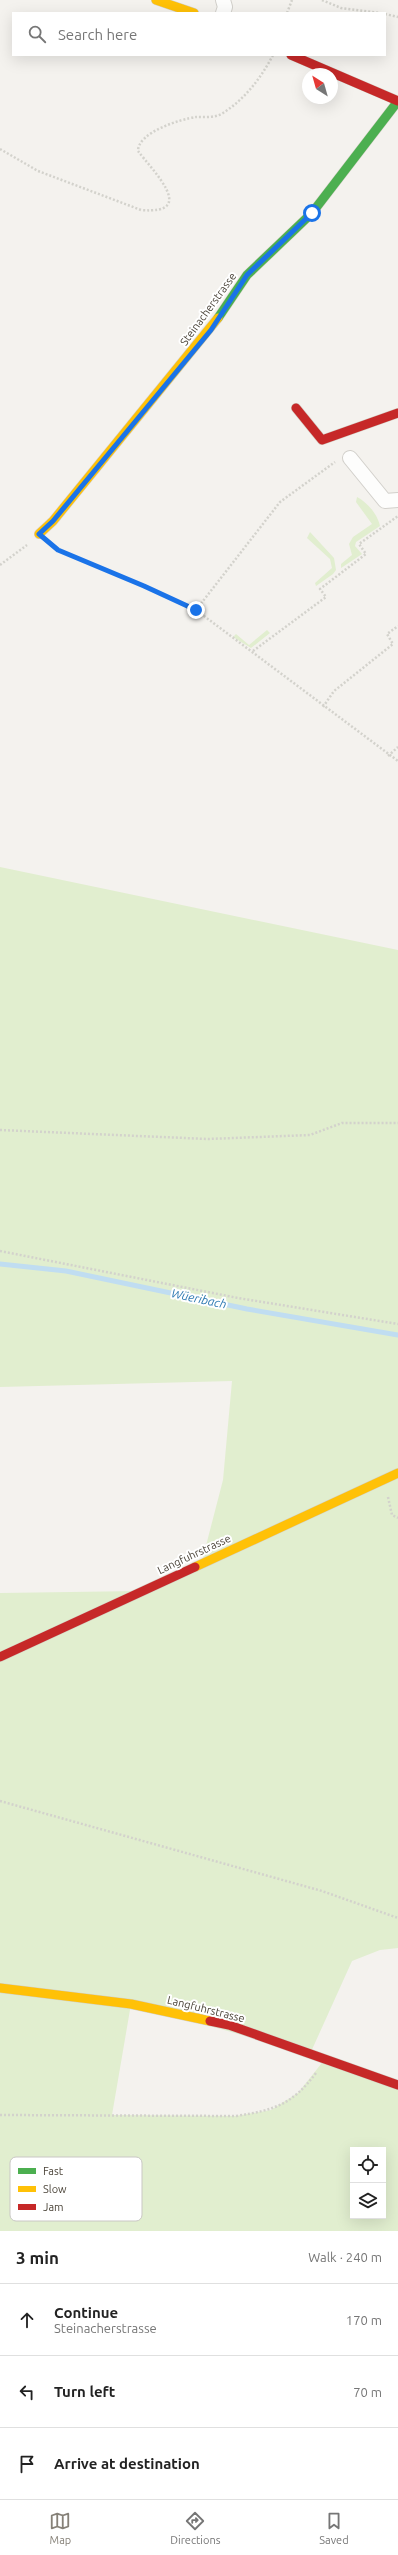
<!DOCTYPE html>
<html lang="en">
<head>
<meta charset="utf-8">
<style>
	body { margin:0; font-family:Ubuntu,sans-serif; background:#f6f6f6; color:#222 }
	.controls { position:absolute; right:12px; bottom:12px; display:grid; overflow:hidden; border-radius:0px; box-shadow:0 4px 16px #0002 }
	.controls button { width:36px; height:36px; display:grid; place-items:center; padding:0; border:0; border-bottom:1px solid #e0e0e0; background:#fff; color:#222; font:20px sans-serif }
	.compass { position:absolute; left:302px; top:68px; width:36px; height:36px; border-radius:50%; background:#fff; box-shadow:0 4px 16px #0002; rotate:323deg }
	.stop { position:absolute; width:12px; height:12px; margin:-9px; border:3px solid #1a73e8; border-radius:50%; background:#fff }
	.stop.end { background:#1a73e8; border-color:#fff; box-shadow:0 1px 4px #0008 }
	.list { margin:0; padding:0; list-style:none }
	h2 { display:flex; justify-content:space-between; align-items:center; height:52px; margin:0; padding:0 16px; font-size:17px }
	h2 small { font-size:13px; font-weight:400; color:#767676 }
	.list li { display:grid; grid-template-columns:26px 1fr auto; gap:12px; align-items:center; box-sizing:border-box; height:72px; padding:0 16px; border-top:1px solid #e0e0e0 }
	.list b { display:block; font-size:15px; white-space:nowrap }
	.list p { margin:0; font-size:13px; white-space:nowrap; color:#767676 }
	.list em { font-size:13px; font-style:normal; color:#767676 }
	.icon { flex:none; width:22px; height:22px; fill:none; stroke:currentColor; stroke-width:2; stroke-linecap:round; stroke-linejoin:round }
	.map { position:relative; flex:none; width:398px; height:2231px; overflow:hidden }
	.search { position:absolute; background:#fff; box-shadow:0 4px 16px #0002; left:12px; right:12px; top:12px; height:44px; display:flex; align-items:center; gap:10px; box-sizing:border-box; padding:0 14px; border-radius:0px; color:#767676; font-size:15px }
	.sheet { height:268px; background:#fff }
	nav { display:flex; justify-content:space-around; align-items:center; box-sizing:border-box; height:56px; border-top:1px solid #e0e0e0; background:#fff; font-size:11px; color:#767676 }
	nav a { display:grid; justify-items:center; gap:2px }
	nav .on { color:#868178 }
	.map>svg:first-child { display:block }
	.green { fill:#e1eecf; fill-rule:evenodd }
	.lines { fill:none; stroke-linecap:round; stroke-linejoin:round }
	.stream { stroke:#c0ddf1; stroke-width:5 }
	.street-casing { stroke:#d2d0cb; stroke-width:16 }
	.fast-casing { stroke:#d3cfc5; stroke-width:10 }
	.slow-casing { stroke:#d3cfc5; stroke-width:10 }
	.jam-casing { stroke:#d3cfc5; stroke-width:10 }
	.path { stroke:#d3d2cc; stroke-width:2.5; stroke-dasharray:2 2; stroke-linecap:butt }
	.street { stroke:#fdfdfc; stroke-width:14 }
	.fast { stroke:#4caf50; stroke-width:9 }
	.slow { stroke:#ffc107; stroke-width:9 }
	.jam { stroke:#c62828; stroke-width:9 }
	.route { stroke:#1a73e8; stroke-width:5 }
	.labels { text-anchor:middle; stroke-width:4; stroke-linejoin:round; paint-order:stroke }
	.street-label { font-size:11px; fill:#4b4439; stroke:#fff }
	.water-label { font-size:12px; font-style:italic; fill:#2e7ab2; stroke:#fff }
	.key { fill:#fff; stroke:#c9c7c4; stroke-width:1 }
	.key-label { font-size:11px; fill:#4b4439 }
</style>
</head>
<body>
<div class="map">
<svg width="398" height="2231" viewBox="0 0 398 2231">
	<rect width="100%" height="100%" fill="#f4f2ee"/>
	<g class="green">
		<path d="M357,497C367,502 378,515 380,526L356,542L355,546L362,554L341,568V564L352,555L349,544L353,537L372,524L356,502Z"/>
		<path d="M310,532L334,558L336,570L333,574L316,586L315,583L332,568L330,559L307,538Z"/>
		<path d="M267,630L270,633L251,648L233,637L236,634L249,645Z"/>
		<path d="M0,867L398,950V1948L380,1950L352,1961L310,2054L131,2004L112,2115L236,2116L271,2110L298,2093L325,2059L398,2085V2231H0V1593L140,1591L202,1561L223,1480L232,1381L0,1387ZM353,2150H383V2216H353Z"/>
	</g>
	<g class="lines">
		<path class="stream" d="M0,1264L66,1271L247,1309L398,1335"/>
		<defs>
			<g id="street">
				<path d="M223,0L225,7L223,13"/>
				<path d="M350,458L385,501L398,500"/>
			</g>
			<path id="fast" d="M218,318L247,275L312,213L398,101"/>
			<g id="slow">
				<path d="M156,0L194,13"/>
				<path d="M39,534L53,521L218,318"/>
				<path d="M195,1567L398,1473"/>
				<path d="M0,1988L131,2004L210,2021"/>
			</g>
			<g id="jam">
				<path d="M291,55L398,101"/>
				<path d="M296,408L322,440L398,413"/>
				<path d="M0,1657L195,1567"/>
				<path d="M210,2021L229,2025L398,2085"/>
			</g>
		</defs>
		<use href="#street" class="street-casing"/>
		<use href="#fast" class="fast-casing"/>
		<use href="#slow" class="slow-casing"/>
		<use href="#jam" class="jam-casing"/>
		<g class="path">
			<path d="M322,0L341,8L380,13"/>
			<path d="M287,13L292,0"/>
			<path d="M385,14L398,17"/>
			<path d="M0,149L38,171L141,210C199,215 152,170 138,151C138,132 181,119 196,117C205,117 215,118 223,113C245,99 261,78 273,55"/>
			<path d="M52,545L58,550L144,586L196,610L398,761"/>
			<path d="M0,565L27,545"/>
			<path d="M196,610L280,502L335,462"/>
			<path d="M253,651L326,597L320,589L366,554L359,544L398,516"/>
			<path d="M323,707L334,691L393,644L387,634L398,626"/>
			<path d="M388,756L398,747"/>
			<path d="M0,1130L208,1139L310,1135L342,1123H398"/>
			<path d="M0,1251L238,1298L398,1324"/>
			<path d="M388,1497L392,1515L398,1518"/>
			<path d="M0,1801L322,1891L398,1918"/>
			<path d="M0,2115L236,2116C274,2110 292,2105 316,2073"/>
		</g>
		<use href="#street" class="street"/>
		<use href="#fast" class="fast"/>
		<use href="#slow" class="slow"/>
		<use href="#jam" class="jam"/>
	</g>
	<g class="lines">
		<path class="route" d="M196,610L144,586L58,550L39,534L53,521L211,330L247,275L312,213"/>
	</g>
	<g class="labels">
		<g class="street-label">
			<text transform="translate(208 309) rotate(-54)" y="4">Steinacherstrasse</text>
			<text transform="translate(194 1554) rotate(-25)" y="4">Langfuhrstrasse</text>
			<text transform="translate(206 2009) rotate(14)" y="4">Langfuhrstrasse</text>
		</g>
		<g class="water-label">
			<text transform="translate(199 1299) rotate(12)" y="4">Wüeribach</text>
		</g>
	</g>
	<rect x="10" y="2157" width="132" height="64" rx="6" class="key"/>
	<rect x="18" y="2168" width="18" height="6" fill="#4caf50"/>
	<rect x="18" y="2186" width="18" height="6" fill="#ffc107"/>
	<rect x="18" y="2204" width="18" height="6" fill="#c62828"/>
	<g class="key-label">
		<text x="43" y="2175">Fast</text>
		<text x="43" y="2193">Slow</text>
		<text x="43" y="2211">Jam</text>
	</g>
</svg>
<div class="controls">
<button><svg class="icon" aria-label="locate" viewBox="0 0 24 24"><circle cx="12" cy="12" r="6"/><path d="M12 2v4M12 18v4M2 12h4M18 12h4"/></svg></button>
<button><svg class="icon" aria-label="layers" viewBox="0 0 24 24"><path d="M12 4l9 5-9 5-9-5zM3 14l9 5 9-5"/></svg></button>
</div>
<svg class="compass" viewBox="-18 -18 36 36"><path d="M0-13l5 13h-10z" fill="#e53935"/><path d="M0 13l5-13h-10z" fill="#767676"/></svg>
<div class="stop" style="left:312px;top:213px"></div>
<div class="stop end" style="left:196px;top:610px"></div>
<div class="search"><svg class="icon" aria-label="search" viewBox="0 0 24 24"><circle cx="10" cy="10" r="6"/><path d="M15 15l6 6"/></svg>Search here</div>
</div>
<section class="sheet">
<h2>3 min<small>Walk · 240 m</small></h2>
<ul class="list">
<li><svg class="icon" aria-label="ahead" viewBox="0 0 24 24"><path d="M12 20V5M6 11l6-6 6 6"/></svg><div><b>Continue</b><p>Steinacherstrasse</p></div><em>170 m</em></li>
<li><svg class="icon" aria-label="left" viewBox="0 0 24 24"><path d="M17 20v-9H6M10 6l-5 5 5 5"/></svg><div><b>Turn left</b></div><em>70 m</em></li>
<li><svg class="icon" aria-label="arrive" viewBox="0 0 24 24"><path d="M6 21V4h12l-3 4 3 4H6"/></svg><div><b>Arrive at destination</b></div></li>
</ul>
</section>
<nav>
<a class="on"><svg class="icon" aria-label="map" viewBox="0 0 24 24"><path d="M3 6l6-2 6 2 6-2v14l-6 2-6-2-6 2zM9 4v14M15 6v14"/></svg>Map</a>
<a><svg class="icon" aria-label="directions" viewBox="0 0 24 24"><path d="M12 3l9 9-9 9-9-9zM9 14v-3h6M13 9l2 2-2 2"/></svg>Directions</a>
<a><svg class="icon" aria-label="saved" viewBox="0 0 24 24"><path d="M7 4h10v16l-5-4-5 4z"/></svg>Saved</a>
</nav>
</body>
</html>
